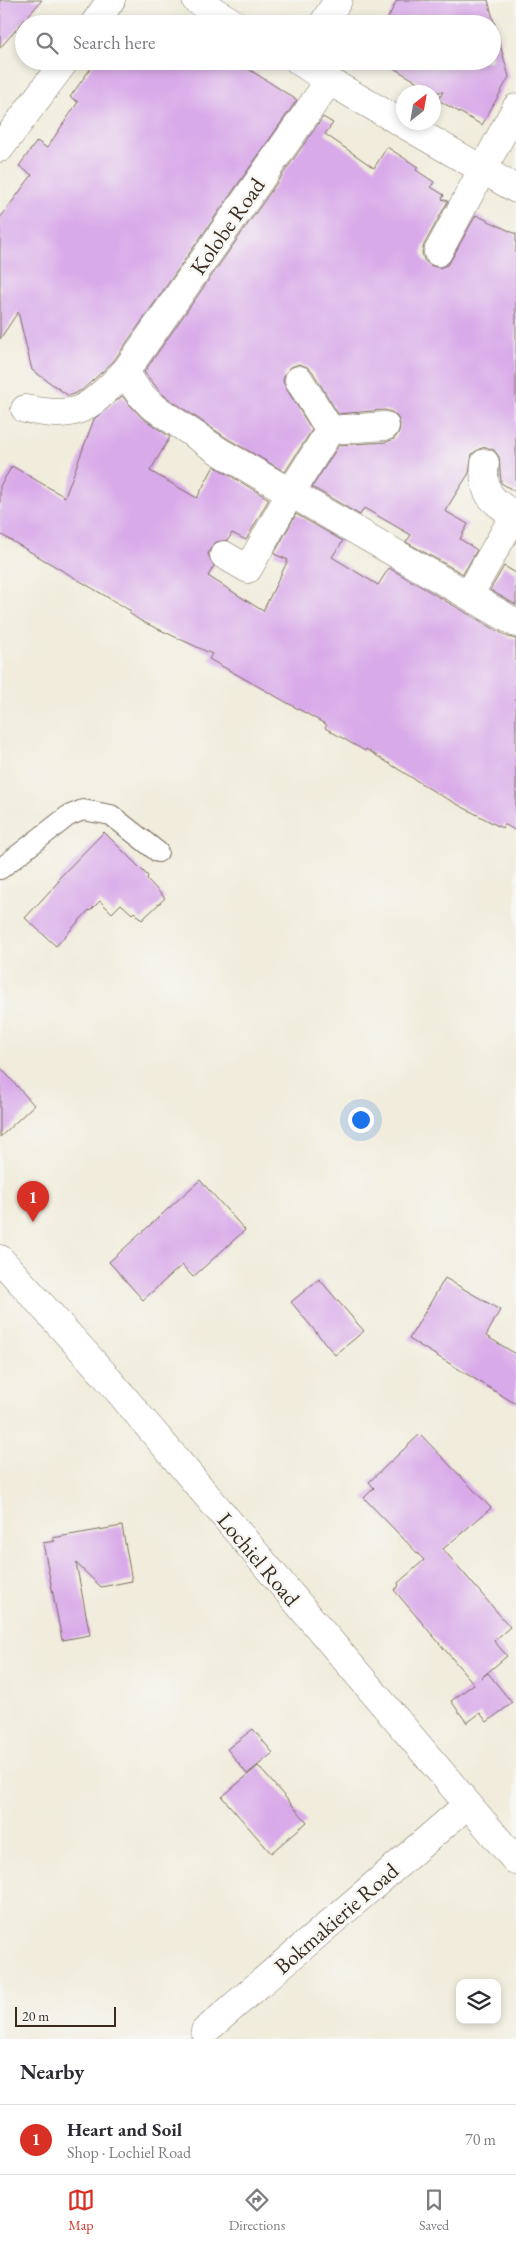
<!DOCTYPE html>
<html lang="en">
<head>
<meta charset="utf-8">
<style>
	body { margin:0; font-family:"EB Garamond",serif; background:#f2f2f3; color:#2b2b33 }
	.controls { position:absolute; right:15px; bottom:15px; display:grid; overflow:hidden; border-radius:10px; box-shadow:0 2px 8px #0003 }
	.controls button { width:45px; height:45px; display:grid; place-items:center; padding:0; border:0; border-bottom:1px solid #e1e1e2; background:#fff; color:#2b2b33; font:25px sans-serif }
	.compass { position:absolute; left:396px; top:85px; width:45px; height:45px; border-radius:50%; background:#fff; box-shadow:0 2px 8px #0003; rotate:31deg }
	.scale { position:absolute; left:15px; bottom:12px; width:101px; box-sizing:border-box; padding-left:5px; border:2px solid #3b2a1e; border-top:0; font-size:14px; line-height:18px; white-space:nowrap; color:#3b2a1e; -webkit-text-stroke:4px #f6f6f2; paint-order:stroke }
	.you { position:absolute; left:360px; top:1119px; width:18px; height:18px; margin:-12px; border:4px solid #fff; border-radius:50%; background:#1a73e8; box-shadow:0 0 0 8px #1a73e833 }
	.badge { display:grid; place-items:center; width:32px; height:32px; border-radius:50%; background:#d93025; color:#fff; font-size:16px; font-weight:700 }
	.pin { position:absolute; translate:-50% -41px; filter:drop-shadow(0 1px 2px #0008) }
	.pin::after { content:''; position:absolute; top:26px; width:18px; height:15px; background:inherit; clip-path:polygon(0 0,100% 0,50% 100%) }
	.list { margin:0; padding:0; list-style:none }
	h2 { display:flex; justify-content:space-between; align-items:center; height:65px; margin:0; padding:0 20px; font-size:21px }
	h2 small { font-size:16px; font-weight:400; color:#7c7c81 }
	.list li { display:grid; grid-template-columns:32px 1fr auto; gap:15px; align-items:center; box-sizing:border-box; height:70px; padding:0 20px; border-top:1px solid #e1e1e2 }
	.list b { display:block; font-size:19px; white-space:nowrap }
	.list p { margin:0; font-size:16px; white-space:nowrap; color:#7c7c81 }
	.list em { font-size:16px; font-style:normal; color:#7c7c81 }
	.icon { flex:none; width:28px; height:28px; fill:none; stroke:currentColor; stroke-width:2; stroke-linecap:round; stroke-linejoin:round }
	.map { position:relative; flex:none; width:516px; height:2039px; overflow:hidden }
	.search { position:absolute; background:#fff; box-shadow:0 2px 8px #0003; left:15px; right:15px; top:15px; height:55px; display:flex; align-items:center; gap:12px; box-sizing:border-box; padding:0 18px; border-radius:28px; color:#7c7c81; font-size:19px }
	.sheet { height:135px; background:#fff }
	nav { display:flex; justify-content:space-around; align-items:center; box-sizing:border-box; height:70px; border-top:1px solid #e1e1e2; background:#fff; font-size:14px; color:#7c7c81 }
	nav a { display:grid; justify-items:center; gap:2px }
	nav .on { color:#d93025 }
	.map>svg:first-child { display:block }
	.building { fill:#d9aae9 }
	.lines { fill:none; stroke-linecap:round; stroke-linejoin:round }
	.service-casing { stroke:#7b6e60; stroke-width:22 }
	.minor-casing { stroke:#7b6e60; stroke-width:29 }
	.service { stroke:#fff; stroke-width:20 }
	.minor { stroke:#fff; stroke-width:28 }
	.labels { text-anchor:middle; stroke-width:5; stroke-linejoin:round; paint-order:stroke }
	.street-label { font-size:22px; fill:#3b2a1e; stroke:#f6f6f2 }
</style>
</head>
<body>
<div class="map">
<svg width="516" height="2039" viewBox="0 0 516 2039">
	<rect width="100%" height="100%" fill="#f6f6f2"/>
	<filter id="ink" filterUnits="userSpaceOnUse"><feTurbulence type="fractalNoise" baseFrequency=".02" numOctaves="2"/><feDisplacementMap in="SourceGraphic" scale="10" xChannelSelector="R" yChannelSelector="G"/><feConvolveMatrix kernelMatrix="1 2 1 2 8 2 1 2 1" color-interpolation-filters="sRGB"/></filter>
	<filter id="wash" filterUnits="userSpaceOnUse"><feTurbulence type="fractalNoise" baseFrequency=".0096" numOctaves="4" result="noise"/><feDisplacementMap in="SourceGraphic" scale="20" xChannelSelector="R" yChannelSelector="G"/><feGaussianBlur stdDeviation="1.12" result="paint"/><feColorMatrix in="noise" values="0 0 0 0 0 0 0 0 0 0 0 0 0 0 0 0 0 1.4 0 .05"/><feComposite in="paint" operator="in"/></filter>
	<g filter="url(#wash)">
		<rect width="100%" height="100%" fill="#f1ecdb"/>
		<g id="blocks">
			<g class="building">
				<path d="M0,0H42L0,48Z"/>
				<path d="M397,0H488L509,77L482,125L438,100L443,92H435L381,61H492V24H385Z"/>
				<path d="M96,61H236L297,100L113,362L82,390L69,396L32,370L18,312L0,339V218L32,175L19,166L37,141L47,148L78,102L70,97Z"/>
				<path d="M323,117L333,123L325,134L374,168L387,147L418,167L416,170L434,182L431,187L444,195L442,199L448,201L424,245L422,252L424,260L430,265L439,268L447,265L451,260L476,215L516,234V492L501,483L499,457L494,450L486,447L479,449L472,454L469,473L445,511L468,524L460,539L477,550L463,574L406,542L411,535L364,508L360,515L312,487L339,445L386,442L394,439L399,432L400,424L398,418L392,412L384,410L338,414L312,371L307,367L299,364L291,367L285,373L283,381L286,388L312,430L285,472L228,439L162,394L144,372Z"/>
				<path d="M122,396L141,417L170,437L150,471L197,498L214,466L269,499L246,540L232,533L228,540L216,542L211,547L208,554L214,566L208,576L263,611L288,560L274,554L296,514L343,541L332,557L378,585L389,568L508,637L516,639V831L504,824L502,828L438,794L366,749L365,751L325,728L327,725L209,659L212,654L141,621L129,613L131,611L0,534V486L12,466L65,497L94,419Z"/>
				<path d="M504,566L516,573V605L490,590Z"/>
				<path d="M104,832L148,876L147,879L165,898L142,920L134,912L132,914L121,904L112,913L100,901L90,911L89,910L56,946L25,918L59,881L58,879Z"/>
				<path d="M0,1067L34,1105L0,1137Z"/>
				<path d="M200,1180L245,1230L193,1277L182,1265L143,1300L109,1262Z"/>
				<path d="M445,1278L500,1310L486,1336L516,1354V1404L409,1339Z"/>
				<path d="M319,1279L364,1331L335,1355L291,1302Z"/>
				<path d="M420,1434L491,1508L443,1549L510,1627L494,1641L507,1656L481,1678L488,1673L512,1703L487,1722L480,1713L467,1723L451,1701L474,1684L394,1590L399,1586L398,1583L424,1560L364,1498L374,1488L369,1482Z"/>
				<path d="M122,1526L132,1581L101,1587L76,1563L90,1635L62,1640L43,1543L55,1541L52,1538Z"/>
				<path d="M253,1729L273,1753L247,1774L227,1749Z"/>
				<path d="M258,1766L307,1822L271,1853L222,1797Z"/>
			</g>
		</g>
	</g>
	<g filter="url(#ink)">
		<use href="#blocks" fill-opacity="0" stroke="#7b6e60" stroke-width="1"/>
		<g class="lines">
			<defs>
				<path id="service" d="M0,869L68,816L83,810L111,815L158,852"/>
				<g id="minor">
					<path d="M196,0L235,24"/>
					<path d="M94,24L111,0"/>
					<path d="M323,24L338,0"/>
					<path d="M299,61L329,81L516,189"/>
					<path d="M329,81L125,372L139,393L152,406L220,452L516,623"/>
					<path d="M0,148L65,61"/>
					<path d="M438,252L516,108"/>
					<path d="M299,380L330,430"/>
					<path d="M25,409C81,420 86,409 125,372"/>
					<path d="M330,430L385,426"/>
					<path d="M485,463C481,492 491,502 516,515"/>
					<path d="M224,555L248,569L291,492L330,430"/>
					<path d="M469,595L515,514"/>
					<path d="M0,1259L104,1374L516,1861"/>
					<path d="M205,2031L467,1805"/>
				</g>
			</defs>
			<use href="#service" class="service-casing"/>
			<use href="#minor" class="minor-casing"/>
			<use href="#service" class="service"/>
			<use href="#minor" class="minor"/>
		</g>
	</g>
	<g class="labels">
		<g class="street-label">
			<text transform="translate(227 226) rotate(-55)" y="8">Kolobe Road</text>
			<text transform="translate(259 1559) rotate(50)" y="8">Lochiel Road</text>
			<text transform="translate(336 1918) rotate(-41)" y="8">Bokmakierie Road</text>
		</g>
	</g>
</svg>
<div class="controls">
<button><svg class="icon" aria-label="layers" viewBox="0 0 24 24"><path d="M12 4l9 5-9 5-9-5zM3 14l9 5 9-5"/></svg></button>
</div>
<svg class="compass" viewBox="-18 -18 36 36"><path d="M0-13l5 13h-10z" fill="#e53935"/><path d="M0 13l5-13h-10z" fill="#7c7c81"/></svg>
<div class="scale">20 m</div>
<div class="you"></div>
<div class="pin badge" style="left:33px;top:1222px">1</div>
<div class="search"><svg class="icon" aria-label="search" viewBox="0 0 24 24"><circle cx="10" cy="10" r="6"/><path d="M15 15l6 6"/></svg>Search here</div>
</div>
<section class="sheet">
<h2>Nearby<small></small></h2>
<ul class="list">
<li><span class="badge">1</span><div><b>Heart and Soil</b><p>Shop · Lochiel Road</p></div><em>70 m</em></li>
</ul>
</section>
<nav>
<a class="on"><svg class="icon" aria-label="map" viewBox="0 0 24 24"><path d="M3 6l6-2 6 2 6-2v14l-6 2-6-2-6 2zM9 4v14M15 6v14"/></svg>Map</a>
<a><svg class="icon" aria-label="directions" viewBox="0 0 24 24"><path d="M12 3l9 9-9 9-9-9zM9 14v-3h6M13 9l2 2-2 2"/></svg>Directions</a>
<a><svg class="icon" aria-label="saved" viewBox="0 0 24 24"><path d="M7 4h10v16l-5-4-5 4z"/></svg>Saved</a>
</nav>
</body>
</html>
